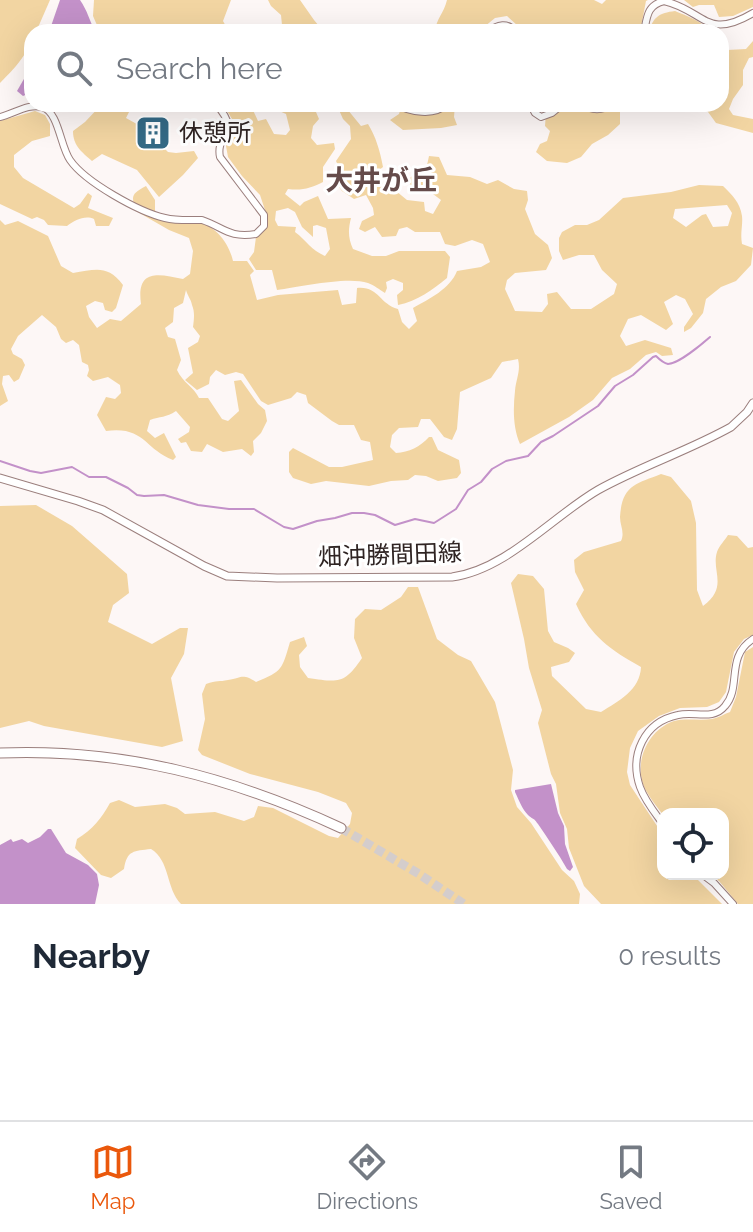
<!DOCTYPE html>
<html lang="en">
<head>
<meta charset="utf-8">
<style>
	body { margin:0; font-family:Raleway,"Noto Sans JP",sans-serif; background:#f2f2f3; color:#1f2937 }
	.controls { position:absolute; right:24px; bottom:24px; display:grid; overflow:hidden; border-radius:16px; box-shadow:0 8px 32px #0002 }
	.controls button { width:72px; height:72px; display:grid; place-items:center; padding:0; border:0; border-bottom:2px solid #e0e1e3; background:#fff; color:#1f2937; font:40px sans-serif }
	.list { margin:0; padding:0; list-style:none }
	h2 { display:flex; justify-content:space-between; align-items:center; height:104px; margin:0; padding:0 32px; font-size:34px }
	h2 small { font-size:26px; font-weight:400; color:#747a83 }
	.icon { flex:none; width:44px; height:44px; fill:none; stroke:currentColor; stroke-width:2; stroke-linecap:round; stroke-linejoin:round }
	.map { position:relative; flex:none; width:753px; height:904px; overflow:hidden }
	.search { position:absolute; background:#fff; box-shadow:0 8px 32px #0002; left:24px; right:24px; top:24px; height:88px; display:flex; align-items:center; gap:20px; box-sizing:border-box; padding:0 28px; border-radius:24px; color:#747a83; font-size:30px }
	.sheet { height:216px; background:#fff }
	nav { display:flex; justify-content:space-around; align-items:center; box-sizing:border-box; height:112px; border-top:2px solid #e0e1e3; background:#fff; font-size:22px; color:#747a83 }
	nav a { display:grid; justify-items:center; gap:4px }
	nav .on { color:#ea580c }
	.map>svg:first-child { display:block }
	.green { fill:#f2d5a2; fill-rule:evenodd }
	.water { fill:#c391c9 }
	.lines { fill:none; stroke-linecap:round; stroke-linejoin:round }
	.stream { stroke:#c391c9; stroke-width:2 }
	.motorway-tunnel { stroke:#d4cdcc; stroke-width:9; stroke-dasharray:9 4.5; stroke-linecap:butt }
	.tertiary-casing { stroke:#9b7f7d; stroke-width:8 }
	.secondary-casing { stroke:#9b7f7d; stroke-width:9 }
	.motorway-casing { stroke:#9b7f7d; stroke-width:11 }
	.tertiary { stroke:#fff; stroke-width:6 }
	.secondary { stroke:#fff; stroke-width:7 }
	.motorway { stroke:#fff; stroke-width:9 }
	.labels { text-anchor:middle; stroke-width:6; stroke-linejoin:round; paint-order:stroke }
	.poi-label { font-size:24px; fill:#2f2423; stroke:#fff; text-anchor:start }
	.street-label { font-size:24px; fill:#2f2423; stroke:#fff }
	.quarter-label { font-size:28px; font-weight:bold; fill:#654b4a; stroke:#fff }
</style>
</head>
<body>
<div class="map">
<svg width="753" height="904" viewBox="0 0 753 904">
	<rect width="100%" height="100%" fill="#fdf7f6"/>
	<g class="green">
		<path d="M0,0H50L36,32H32C32,51 13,70 0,83Z"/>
		<path d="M94,0H231L223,21L228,30L231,32H100L93,16Z"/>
		<path d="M268,0H300L314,20L324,32H296L282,25L281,15L271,6Z"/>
		<path d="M447,0H594L602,4L606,0H648L646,1L640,32H521L518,26L507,16L495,18L484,27L483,32H435C436,19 444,13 447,0Z"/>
		<path d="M684,0H753V7L733,16L719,17L714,5H699L693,7Z"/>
		<path d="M675,11C687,16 702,21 710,32H649C653,17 659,13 675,11Z"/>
		<path d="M753,41V57L749,58L743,70V85L733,99L729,109L733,115L753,119V133L716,123L703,105L721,104V83L727,78L721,69V47L727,50L746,49Z"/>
		<path d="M102,104H133L126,118L144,128L168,152L176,153L194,151L198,158L183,175L159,197L137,170L102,154L92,161C82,152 73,146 73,131L85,122Z"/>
		<path d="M223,104H253L252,108L258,121L266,119L274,134L286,135L290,130L286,114L277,110L272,104H298L301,110L307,109L316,112L319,119L313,126L311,138L317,145L334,143L335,149L323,167V182C311,188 302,191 288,189L285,194L300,206L304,202L318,196L328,219L351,218C348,230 348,238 353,249L372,256H386L399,251H445L450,257L447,278C432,290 418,301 398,305L397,295L403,290V283L393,279L386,282L387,288L385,293C380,290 374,285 368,283C347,276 300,287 277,290L272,270H256L249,259L254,252L256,237L263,231L268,219L260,195L242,176L228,157L226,146L234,132L232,119ZM288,208L295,212L302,227L313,237V226L317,225L326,228L330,249L325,256C311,250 307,241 295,232L296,227L278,226L275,220L276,211Z"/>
		<path d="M332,104H343L361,126L368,124C376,137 380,151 383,167L374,174L379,184L385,182L407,200L424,202L425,211L433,214L441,200L433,194L425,193L424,187H412L408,180L413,175L426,170L429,156L439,157L447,175L470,177L487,184L498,180L514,189L527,191L528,200L525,209L535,234L548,245L552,258L546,270L515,273L507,280L505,289L515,311L542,312L548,304L547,294L557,292L571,309H591L614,294L617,284L602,270L594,255H579L563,260L559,251V238L562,232L575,225H587L599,220L623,198L671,192L699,185L723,186C732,195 740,202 742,216C743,226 740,233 742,244L753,248L751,265L736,281L721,287L706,299L703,313L691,328L684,332V327L693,314L685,299L676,295L664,302L673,324L666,330L641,315L628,319L620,336L626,346L645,340L671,348L673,355L662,356L656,352L646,355L630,369L612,378L593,400L569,417L520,444C513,428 513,409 515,391C516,379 521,371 518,359L502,362L491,378L460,392L457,429L452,440L444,437L430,419H421L418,427L399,428L392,435L390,447L396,453C409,452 420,447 429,437H432L438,450L459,460L461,473L457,478L438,481L426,476L415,475L408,480L391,481L369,486L326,481L311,484L293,478L289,472V452L293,448L329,467H342L373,460L370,442L361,440L354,425H339L332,421L308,403L306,395L297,392L291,398L268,405L261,401L243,374L236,372L225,375L216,370L210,377L209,384L197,390L185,380L193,373L188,348L198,342L200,336L193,327C194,319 195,312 192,305C191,299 187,295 186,290L183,303L174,308L173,322L165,328L168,337L175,339L181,360L177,370C183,383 194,387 199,398H208L222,419L228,421L239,411L234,381L241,380L258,404L265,410L267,421L261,433L253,441L254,452L251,456L242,449L223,452L207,444L202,452L191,451L186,442L181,443L178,439L189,432L190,427L176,411C166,418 160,416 150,420L147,431L155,438L164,433L176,457L173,460C144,449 145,426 106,431L97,415L106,397L115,399L121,393L120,385L108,377L93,381L87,376L89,370L88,365L82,362L79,345L73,340L66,343L61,339L56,327L42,315L18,336L11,349L13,354L22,359L25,365L19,379L14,382L9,375L3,376L2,384L8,401L0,406V220L5,225L18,221L48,236L61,266L73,273C95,270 107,264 123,285L116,308L112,312L105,310L103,303L95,301L86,306L89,317L97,328L110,319L121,321L141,304C136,268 159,274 183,279L190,274L193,251L189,238L169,230L136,211C131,196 131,194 146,186L155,200V210L157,218C163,219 170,222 176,223C182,224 189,222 195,222C215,224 229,243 233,261H247L254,271L250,275L257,300L278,295L338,290L342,305L356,303L357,288C379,286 379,304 398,309L402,322L409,329L417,321L413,308C429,299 450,289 457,271L481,267L490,262L483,244L472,240L455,246L445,244L440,232H415L407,227L399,229L396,236L382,237L375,227L365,232L359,229L362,221L374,215L373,208L366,195L354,199L342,191L335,182L343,176L336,161L351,139L350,126L343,119L339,110L333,108ZM727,205L732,213L728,226L713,227L706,214L702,215L686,227L673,218L675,209Z"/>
		<path d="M402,104H455L454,117L457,125L441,128L403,130L390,120L399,114Z"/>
		<path d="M536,104H617L620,111V124L608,135L592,144L581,157L567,163L547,161L536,152L540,144L547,141L550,131L545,126L546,113L541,112Z"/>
		<path d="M35,111L45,115L50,124V136L32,141L14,155V167L23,178L74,208L80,204L88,193L92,196L88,208L113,218L109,226H96L94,219C85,215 75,220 67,226L48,225L44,220L37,217L32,219L0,204V121Z"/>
		<path d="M661,474L671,477L691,501L696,523L697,590L703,606C729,587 711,571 717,552C719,546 725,540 728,535L737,536L748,548L753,547V635L744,639L734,652L726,692L719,702L707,707L680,708L659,716L638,731L630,748L627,772L630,785L663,835V874H692L722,904H601L584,886L569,848L567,829L560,813L556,784L551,774L538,723L542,710L529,668L524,639L511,583L518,574L533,576L544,589L548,631L554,642L568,648L575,653L569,662L551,667L552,676L586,709L601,712C619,701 640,690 641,667C611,650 591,637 576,604L584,590L575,572L574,560L584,552L621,541C625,532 620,526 620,517C622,485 636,484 661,474Z"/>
		<path d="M36,505L72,526L127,574L129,593L113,605L108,622L152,644L180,628H188L184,654L171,678L183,741L162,747L44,726L29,721L0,728V506Z"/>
		<path d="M408,587H418L437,639L458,655L471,661L495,702L513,770L511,790L517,807L531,823L562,870L574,881L580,894L579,904H181C166,889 170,860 151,849C134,851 127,850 124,869L111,878L101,875L75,848L77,839C93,829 101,819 110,803L119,800L135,807L165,804L177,808L185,814L215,812L244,821L254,817L258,806L273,808L329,836L338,838L350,824L352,813L346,803L318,792L250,774L202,755L198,750L205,719L202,694L206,684C217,680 219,682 228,680C242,678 242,673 256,682C283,671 282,669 290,642L304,637L307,646L299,655L300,667L308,678C338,682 344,685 362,658L354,638L355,619L365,609L381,610L401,597Z"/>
		<path d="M753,647V904H738L719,881L709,874H723V814H663V815C657,807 650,798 645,789C633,764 647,730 674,721C686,718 700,721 712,719C718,718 724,714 730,712L736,697L745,652Z"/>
	</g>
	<g class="water">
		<path d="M60,0H80C87,10 90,21 95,32H49Z"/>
		<path d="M32,65V92L23,96L17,91Z"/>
		<path d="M551,784L558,813L564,826L565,844L573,867L570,871L567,869C558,853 548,839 538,824C532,816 536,822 528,815C522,809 519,800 515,792V790Z"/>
		<path d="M48,829H51L66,853L88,865L97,874L99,885L95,904H0V845L11,839L13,842L22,839L28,843L40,837Z"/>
	</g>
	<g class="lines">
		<path class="stream" d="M0,461L30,471L41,473L72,467L89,477H106L128,488L137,495L144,496L164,495L198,505L229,509H254L284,527L293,529L317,521L335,518L352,513H364L375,515L395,525L415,519L434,523L456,509L468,490L481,482L492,469L506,461L528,456L541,442L553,436L598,406L615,386L633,375L653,357L656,356C659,359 663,363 668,364C678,364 702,344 710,337"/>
		<path class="motorway-tunnel" d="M341,828L419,874L464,904"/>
		<defs>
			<g id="tertiary">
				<path d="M489,32C497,24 508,22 515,32"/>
				<path d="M644,32C647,17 647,5 664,1C704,10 706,41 753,13"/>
				<path d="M395,104C410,112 434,117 447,104"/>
				<path d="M530,104L535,113L541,117L552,113L563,104"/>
				<path d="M580,104C593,111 601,111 614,104"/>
				<path d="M0,117C13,114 29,103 42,107C59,112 60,146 70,160C85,182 139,212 165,218C177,221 190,220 202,220C225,228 228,238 256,234L264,226V215L220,157C215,133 243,135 216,104"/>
				<path d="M663,824C655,813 645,801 640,787C629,755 644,722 678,715C695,711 713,721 725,706C742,687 725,657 753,639"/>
				<path d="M702,874L714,883L733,904"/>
			</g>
			<path id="secondary" d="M0,478L78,501L103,510L204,566L227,576L277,578L452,577C506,570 553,516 598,490C641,466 688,451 731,427L747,412L753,403"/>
			<path id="motorway" d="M0,753C122,748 231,777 341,828"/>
		</defs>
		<use href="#tertiary" class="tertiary-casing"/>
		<use href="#secondary" class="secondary-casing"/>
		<use href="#motorway" class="motorway-casing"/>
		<use href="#tertiary" class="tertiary"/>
		<use href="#secondary" class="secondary"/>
		<use href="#motorway" class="motorway"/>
	</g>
	<defs>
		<symbol id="building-square" viewBox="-11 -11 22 22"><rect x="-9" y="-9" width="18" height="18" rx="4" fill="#346a86" stroke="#fff"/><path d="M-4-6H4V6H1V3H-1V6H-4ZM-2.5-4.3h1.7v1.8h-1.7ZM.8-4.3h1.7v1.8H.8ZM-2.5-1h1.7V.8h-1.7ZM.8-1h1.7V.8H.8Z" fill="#fff"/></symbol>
	</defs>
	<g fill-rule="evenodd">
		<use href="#building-square" x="133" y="113" width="40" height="40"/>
	</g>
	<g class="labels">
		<g class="poi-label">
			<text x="179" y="141">休憩所</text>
		</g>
		<g class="street-label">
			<text transform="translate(390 555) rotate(-2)" y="8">畑沖勝間田線</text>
		</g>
		<g class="quarter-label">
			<text x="381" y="190">大井が丘</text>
		</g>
	</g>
</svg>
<div class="controls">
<button><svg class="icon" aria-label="locate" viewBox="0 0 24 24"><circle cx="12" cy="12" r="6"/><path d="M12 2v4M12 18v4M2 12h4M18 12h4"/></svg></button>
</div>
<div class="search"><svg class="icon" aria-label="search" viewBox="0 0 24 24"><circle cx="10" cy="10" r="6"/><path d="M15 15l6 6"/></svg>Search here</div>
</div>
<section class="sheet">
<h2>Nearby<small>0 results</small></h2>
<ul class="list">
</ul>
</section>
<nav>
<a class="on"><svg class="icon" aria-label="map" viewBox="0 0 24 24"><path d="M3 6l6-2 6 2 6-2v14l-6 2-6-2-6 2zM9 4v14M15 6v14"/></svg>Map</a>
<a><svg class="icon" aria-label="directions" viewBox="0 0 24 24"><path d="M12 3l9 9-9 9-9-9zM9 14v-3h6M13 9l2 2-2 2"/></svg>Directions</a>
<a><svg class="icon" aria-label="saved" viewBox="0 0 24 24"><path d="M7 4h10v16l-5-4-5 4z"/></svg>Saved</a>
</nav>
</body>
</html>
